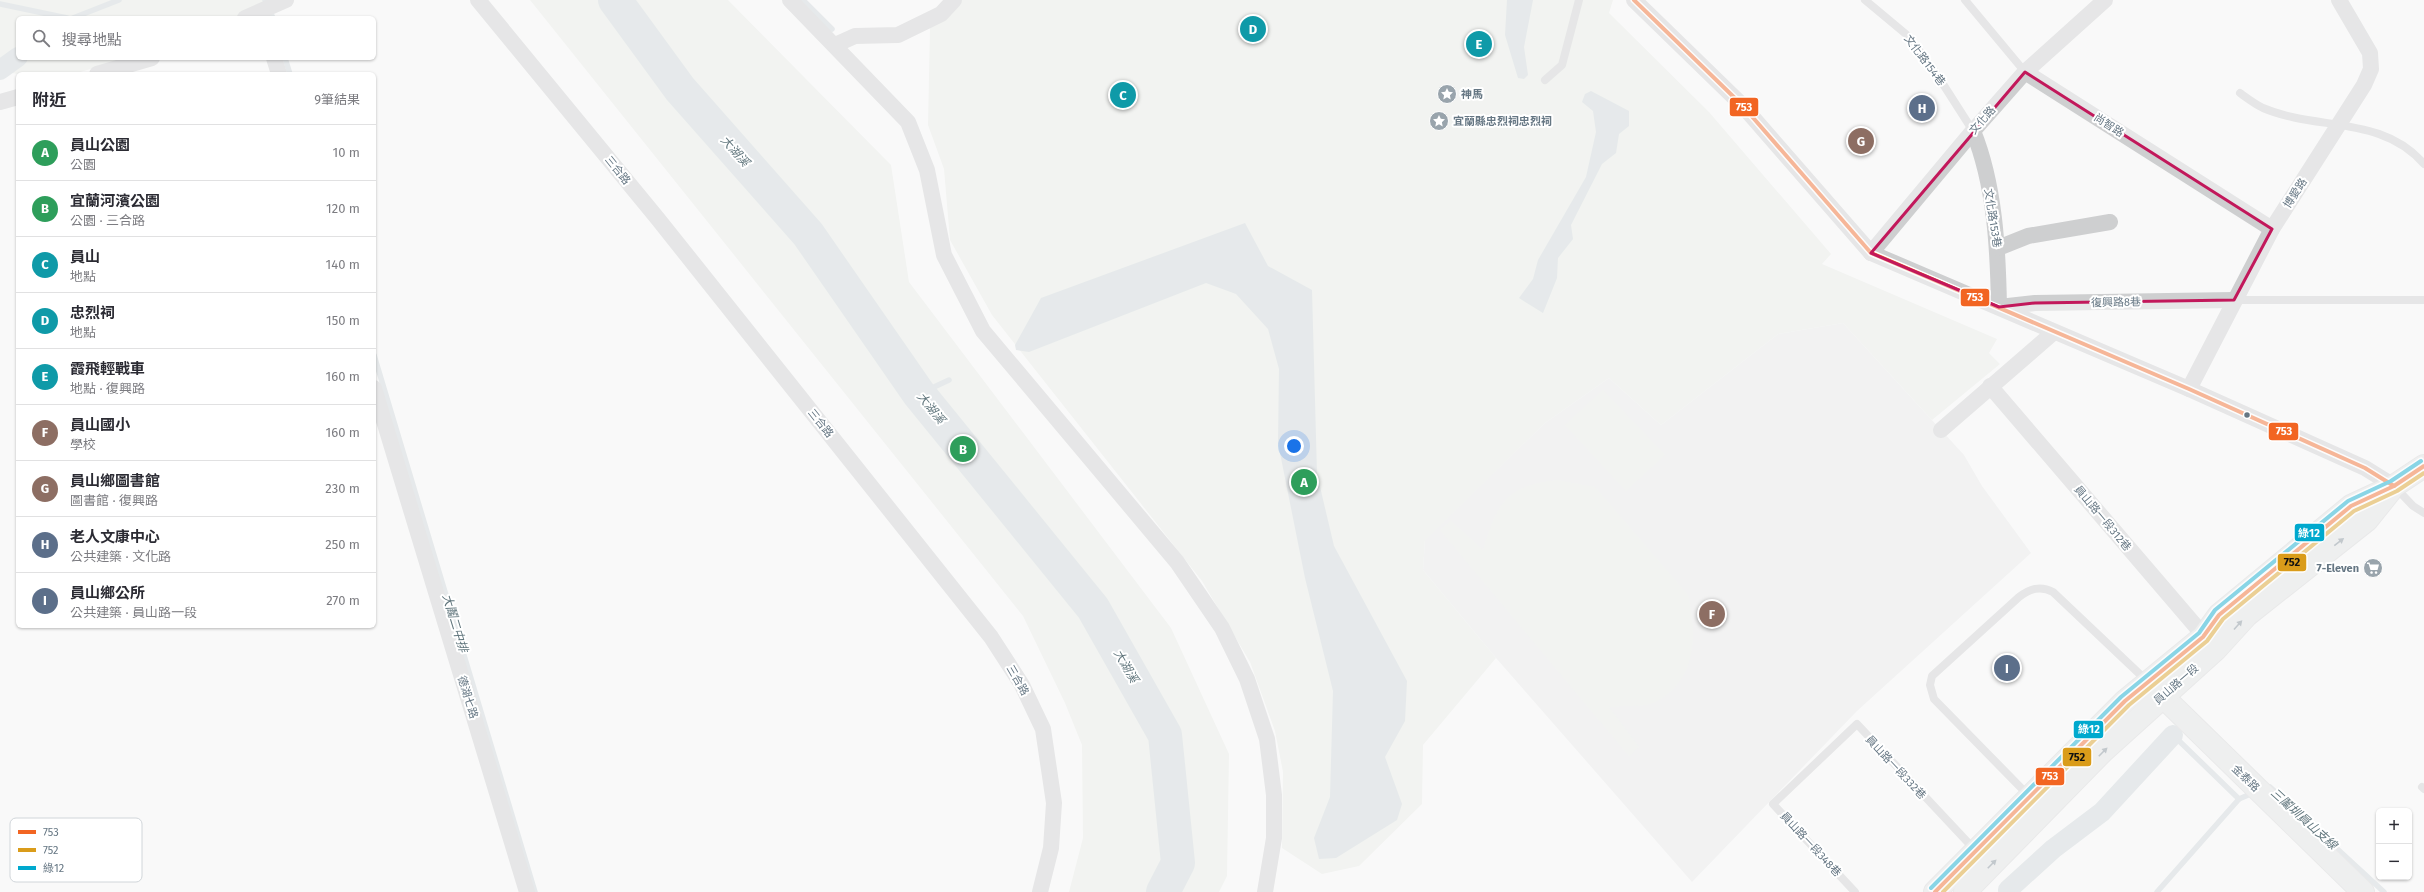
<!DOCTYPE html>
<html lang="zh-TW">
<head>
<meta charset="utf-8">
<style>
	body { margin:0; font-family:"Fira Sans","Noto Sans TC",sans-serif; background:#f7f7f7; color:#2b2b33 }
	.controls { position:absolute; right:12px; bottom:12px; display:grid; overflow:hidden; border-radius:6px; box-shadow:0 1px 3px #0004 }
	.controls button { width:36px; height:36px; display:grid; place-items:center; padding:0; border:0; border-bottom:1px solid #e1e1e2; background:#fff; color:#2b2b33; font:20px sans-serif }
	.you { position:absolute; left:1294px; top:446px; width:14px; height:14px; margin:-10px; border:3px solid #fff; border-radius:50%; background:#1a73e8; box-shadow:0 0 0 6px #1a73e833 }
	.badge { display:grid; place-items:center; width:26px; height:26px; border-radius:50%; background:#7c3aed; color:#fff; font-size:13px; font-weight:700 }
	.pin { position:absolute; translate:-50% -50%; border:2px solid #fff; box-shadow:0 1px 4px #0006 }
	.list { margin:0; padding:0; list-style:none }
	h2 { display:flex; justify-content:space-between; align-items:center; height:52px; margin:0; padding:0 16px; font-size:17px }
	h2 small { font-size:13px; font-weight:400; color:#7c7c81 }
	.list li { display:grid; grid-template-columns:26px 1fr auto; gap:12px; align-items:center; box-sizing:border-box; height:56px; padding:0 16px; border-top:1px solid #e1e1e2 }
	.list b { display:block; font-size:15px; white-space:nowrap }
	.list p { margin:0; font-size:13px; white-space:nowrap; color:#7c7c81 }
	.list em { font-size:13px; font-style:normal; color:#7c7c81 }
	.icon { flex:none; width:22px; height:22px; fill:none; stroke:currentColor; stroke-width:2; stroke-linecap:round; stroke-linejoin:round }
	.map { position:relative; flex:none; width:2424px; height:892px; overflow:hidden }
	.search { position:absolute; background:#fff; box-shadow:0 1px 3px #0004; left:16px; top:16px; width:360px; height:44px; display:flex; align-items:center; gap:10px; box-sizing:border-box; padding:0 14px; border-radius:6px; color:#7c7c81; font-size:15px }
	.panel { position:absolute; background:#fff; box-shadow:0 1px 3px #0004; left:16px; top:72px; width:360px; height:556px; border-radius:6px }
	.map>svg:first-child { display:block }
	.built { fill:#e8e9e9 }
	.green { fill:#e8ebe6 }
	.water { fill:#ced6d9 }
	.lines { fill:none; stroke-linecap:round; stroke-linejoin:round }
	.stream { stroke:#ced6d9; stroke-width:5.5 }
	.canal { stroke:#ced6d9; stroke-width:20 }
	.river { stroke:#ced6d9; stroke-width:34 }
	.secondary-casing { stroke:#d5d6d7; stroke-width:24 }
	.primary-casing { stroke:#d5d6d7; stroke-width:24 }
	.lane { stroke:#cecfd0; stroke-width:8 }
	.street { stroke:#cecfd0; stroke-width:16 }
	.secondary { stroke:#e1e2e2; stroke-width:22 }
	.primary { stroke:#e1e2e2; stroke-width:22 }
	.bus-1-casing { stroke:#fff; stroke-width:7 }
	.bus-2-casing { stroke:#fff; stroke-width:7 }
	.bus-3-casing { stroke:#fff; stroke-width:7 }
	.bus-1 { stroke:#f26522; stroke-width:4 }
	.bus-2 { stroke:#da9c1a; stroke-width:4 }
	.bus-3 { stroke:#00a9ce; stroke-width:4 }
	.oneway { fill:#7e8c96 }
	.marked { fill:none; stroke:#c2185b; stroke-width:3; stroke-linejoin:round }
	.bus-dot { fill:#657683; stroke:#fff; stroke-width:1.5 }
	.labels { text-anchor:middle; stroke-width:4; stroke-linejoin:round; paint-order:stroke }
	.street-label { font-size:11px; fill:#657683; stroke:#fff }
	.poi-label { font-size:11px; font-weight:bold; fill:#657683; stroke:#fff; text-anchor:start }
	.water-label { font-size:12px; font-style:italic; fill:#60757c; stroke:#fff }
	.key { fill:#fff; stroke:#d1d6da; stroke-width:1 }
	.key-label { font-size:11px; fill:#657683 }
	.line-badge { stroke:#fff; stroke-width:1.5 }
	.badge-label { font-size:11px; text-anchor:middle; font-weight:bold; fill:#fff }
	.pale-badge-label { font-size:11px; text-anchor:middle; font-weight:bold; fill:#111 }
</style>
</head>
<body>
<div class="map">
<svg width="2424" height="892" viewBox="0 0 2424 892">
	<rect width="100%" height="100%" fill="#f9f9f9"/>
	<path class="built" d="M1843,323L1964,455L1982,486L2031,553L1857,711L1692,882L1496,658L1423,570L1425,539L1545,423L1609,378L1661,425L1778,334Z"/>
	<g class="green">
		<path d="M0,0H275L233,18H18V58H129L73,74H18L0,71Z"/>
		<path d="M530,0H728L891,165L909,282L1171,628L1229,754L1227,876L1219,892H1069L1083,838L1082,745L1065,703L1023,616Z"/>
		<path d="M962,0H1613L1609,13L1709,112L1831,254L1822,264L1997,339L1989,353L2000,364L1932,420L1843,323L1778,334L1661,425L1609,378L1545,423L1425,540L1423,570L1496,658L1423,745L1422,804L1359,866L1322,874L1282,848L1283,772L1275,731L1250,662L1202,581L992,315L950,240L944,169L928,125L930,28Z"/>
		<path d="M1603,390L1665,455L1626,491L1565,425Z"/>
		<path d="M1557,480L1595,487L1688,595C1697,635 1697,681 1655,702C1642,708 1623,705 1609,707L1639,747L1629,756L1440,530L1451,521L1483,550C1498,503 1505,486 1557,480Z"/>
	</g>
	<g class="water">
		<path d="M1507,0H1533L1524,47L1528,75L1524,79L1518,78L1505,35Z"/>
		<path d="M1591,91L1629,111V126L1619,134L1616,153L1602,164L1571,225L1573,239L1558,258L1557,278L1543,313L1519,298L1533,279L1538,260L1586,177L1596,132L1593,111L1582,102L1585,94Z"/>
		<path d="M1245,223L1268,266L1312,290L1317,474L1334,546L1407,681L1405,721L1385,757L1402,804L1397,820L1336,858L1319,859L1314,838L1330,797L1333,691L1305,578L1278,443L1279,369L1268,329L1236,294L1206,283L1029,352L1016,350L1015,345L1041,298Z"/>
	</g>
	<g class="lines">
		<g class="stream">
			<path d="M265,0L273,18"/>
			<path d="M803,0L832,29"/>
			<path d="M0,4L67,18"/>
			<path d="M73,18L119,0"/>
			<path d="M285,58L290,74"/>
			<path d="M374,355L535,892"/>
			<path d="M919,394L949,380"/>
			<path d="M2173,735L2239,799"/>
			<path d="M2270,787L2384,892"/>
			<path d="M2157,892L2239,799L2255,792"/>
		</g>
		<g class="canal">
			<path d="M0,70L18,57"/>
			<path d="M2008,890L2053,849L2102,812L2173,735"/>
		</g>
		<path class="river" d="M615,0L680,89L808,234L919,394L1093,608L1165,735L1178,863L1163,892"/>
		<defs>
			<path id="secondary" d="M2150,684L2363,892"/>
			<g id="primary">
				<path d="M1935,892L2125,701L2203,637L2219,615L2351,506L2394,486L2424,466"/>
				<path d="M1965,892L2103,751L2216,649L2247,615L2367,520L2391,490"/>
			</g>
		</defs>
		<use href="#secondary" class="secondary-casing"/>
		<use href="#primary" class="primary-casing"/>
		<g class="lane">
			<path d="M1865,0L1907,35L1934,70L1973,131"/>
			<path d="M1965,0L2025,72"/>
			<path d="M1545,80L1562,65L1579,0"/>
			<path d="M2240,93C2247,98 2255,104 2263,108C2317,131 2382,115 2424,164"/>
			<path d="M2234,300H2424"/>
			<path d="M2395,487L2413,506L2424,513"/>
			<path d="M2422,787L2424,789"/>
			<path d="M2029,796L1934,699L1930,685L1932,676L2019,597C2030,589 2040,585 2053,592L2147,681"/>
			<path d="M1855,892L1773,804L1857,724L1975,850"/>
		</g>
		<g class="street">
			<path d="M478,0L658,219L991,637L1022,685L1043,729L1054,803L1051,848L1040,892"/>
			<path d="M790,0L908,122L927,170L944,255L983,331L1177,562L1222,628L1247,679L1267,739L1274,795V838L1265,892"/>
			<path d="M1634,0L1742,105L1871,253L2189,389L2365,468L2394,486"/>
			<path d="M245,18L286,0"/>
			<path d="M835,45L855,36L898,35L941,14L954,0"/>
			<path d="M274,58L279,74"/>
			<path d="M2025,72L2272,229"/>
			<path d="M97,74L152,58"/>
			<path d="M0,102L18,97"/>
			<path d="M1973,131C1995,185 1998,249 1999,307L2035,303L2234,300"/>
			<path d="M1998,248L2028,236L2110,222"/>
			<path d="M1871,253L1973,131L2025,72L2105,0"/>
			<path d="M1990,386L2211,644"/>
			<path d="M374,388L527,892"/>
			<path d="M2189,389L2272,229L2364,85L2371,69L2370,53L2339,0"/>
			<path d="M1941,430L2054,332"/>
		</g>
		<use href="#secondary" class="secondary"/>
		<use href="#primary" class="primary"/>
		<defs>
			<g id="bus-1">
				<path d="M1634,0L1742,105L1871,253L2189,389L2365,468L2394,486"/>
				<path d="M1935,892L2125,701L2203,637L2219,615L2351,506L2394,486L2424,466"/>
			</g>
			<path id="bus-2" d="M1943,892L2129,705L2207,641L2223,619L2354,511L2397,491L2424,473"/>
			<path id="bus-3" d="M1931,888L2121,697L2199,633L2215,610L2348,501L2391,481L2421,461"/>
		</defs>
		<use href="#bus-1" class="bus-1-casing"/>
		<use href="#bus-2" class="bus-2-casing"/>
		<use href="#bus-3" class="bus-3-casing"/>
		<use href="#bus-1" class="bus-1"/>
		<use href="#bus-2" class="bus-2"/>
		<use href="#bus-3" class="bus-3"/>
	</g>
	<defs><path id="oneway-solid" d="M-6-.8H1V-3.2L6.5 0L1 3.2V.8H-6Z"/></defs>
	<g class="oneway">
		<use href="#oneway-solid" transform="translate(2339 542) rotate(-38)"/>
		<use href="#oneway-solid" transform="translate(2238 625) rotate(-48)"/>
		<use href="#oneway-solid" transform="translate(2103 752) rotate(-45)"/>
		<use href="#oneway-solid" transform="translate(1992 864) rotate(-45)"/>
	</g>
	<path d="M0 0H2424V892H0ZM2025,72L2272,229L2234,300L2035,303L1999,307L1871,253Z" fill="#f9f9f9" fill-opacity=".55" fill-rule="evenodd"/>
	<path class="marked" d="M2025,72L2272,229L2234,300L2035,303L1999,307L1871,253Z"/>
	<defs>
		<symbol id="sight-disc" viewBox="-11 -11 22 22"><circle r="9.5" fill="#99a4ac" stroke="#fff"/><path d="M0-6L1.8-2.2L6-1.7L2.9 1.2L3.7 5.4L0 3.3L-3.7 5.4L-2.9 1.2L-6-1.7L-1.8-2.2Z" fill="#fff"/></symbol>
		<symbol id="supermarket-disc" viewBox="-11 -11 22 22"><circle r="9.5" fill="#99a4ac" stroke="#fff"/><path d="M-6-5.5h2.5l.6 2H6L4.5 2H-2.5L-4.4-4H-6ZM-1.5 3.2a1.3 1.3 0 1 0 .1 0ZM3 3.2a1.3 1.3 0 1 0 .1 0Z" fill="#fff"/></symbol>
	</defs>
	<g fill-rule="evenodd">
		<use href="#sight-disc" x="1436" y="83" width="22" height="22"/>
		<use href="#sight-disc" x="1428" y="110" width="22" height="22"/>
		<use href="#supermarket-disc" x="2362" y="557" width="22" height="22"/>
	</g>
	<circle class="bus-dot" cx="2247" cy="415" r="3.5"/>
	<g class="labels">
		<g class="street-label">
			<text transform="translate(1925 60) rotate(53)" y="4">文化路154巷</text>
			<text transform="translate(1982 120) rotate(-49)" y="4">文化路</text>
			<text transform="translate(2109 125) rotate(33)" y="4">尚智路</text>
			<text transform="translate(618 170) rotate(51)" y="4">三合路</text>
			<text transform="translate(2295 193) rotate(-57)" y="4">博愛路</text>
			<text transform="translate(1993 218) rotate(81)" y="4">文化路153巷</text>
			<text transform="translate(2116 302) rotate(-1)" y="4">復興路8巷</text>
			<text transform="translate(821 423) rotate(51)" y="4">三合路</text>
			<text transform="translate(2103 518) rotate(50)" y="4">員山路一段312巷</text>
			<text transform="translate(1018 680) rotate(60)" y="4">三合路</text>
			<text transform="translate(2176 684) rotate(-41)" y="4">員山路一段</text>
			<text transform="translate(468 697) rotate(73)" y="4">德湖七路</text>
			<text transform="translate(1896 767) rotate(47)" y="4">員山路一段332巷</text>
			<text transform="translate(2246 778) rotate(44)" y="4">金泰路</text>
			<text transform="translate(1811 844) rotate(47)" y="4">員山路一段348巷</text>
		</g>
		<g class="poi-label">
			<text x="1461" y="98">神馬</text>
			<text x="1453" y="125">宜蘭縣忠烈祠忠烈祠</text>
			<text x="2359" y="572" text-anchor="end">7-Eleven</text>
		</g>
		<g class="water-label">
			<text transform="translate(735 151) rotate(48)" y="4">大湖溪</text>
			<text transform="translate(931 408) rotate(51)" y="4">大湖溪</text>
			<text transform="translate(455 623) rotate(73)" y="4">大鬮二中排</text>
			<text transform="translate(1126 666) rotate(60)" y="4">大湖溪</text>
			<text transform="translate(2304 819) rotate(42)" y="4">三鬮圳員山支線</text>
		</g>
	</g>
	<rect x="10" y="818" width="132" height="64" rx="6" class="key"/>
	<rect x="18" y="830" width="18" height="4" fill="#f26522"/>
	<rect x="18" y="848" width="18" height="4" fill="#da9c1a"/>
	<rect x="18" y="866" width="18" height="4" fill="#00a9ce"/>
	<g class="key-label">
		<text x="43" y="836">753</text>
		<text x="43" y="854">752</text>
		<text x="43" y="872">綠12</text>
	</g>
	<g class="line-badge">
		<rect x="1729" y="97" width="30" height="20" rx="4" fill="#f26522"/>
		<rect x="1960" y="288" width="30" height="19" rx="4" fill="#f26522"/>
		<rect x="2268" y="422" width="31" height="19" rx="4" fill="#f26522"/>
		<rect x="2294" y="523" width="31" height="19" rx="4" fill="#00a9ce"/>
		<rect x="2277" y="553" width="30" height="19" rx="4" fill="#da9c1a"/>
		<rect x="2073" y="720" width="31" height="19" rx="4" fill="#00a9ce"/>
		<rect x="2062" y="747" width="30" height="20" rx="4" fill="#da9c1a"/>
		<rect x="2035" y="767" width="30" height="19" rx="4" fill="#f26522"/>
	</g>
	<g class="badge-label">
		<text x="1744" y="111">753</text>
		<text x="1975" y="301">753</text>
		<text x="2284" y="435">753</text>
		<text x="2309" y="537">綠12</text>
		<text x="2089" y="733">綠12</text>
		<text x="2050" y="780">753</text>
	</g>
	<g class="pale-badge-label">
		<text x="2292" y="566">752</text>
		<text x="2077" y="761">752</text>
	</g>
</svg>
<div class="controls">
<button>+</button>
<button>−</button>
</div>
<div class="you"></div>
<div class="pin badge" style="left:1304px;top:482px;background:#2e9e5b">A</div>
<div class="pin badge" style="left:963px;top:449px;background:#2e9e5b">B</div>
<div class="pin badge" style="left:1123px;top:95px;background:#0f9aa8">C</div>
<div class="pin badge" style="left:1253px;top:29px;background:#0f9aa8">D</div>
<div class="pin badge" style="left:1479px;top:44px;background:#0f9aa8">E</div>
<div class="pin badge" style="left:1712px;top:614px;background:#8d6e63">F</div>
<div class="pin badge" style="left:1861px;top:141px;background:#8d6e63">G</div>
<div class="pin badge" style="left:1922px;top:108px;background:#5c6f8a">H</div>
<div class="pin badge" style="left:2007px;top:668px;background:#5c6f8a">I</div>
<div class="search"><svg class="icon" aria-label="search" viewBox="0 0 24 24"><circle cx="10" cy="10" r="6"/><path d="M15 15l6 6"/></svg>搜尋地點</div>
<section class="panel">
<h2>附近<small>9筆結果</small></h2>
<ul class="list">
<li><span class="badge" style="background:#2e9e5b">A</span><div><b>員山公園</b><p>公園</p></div><em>10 m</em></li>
<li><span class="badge" style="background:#2e9e5b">B</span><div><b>宜蘭河濱公園</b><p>公園 · 三合路</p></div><em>120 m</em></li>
<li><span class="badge" style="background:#0f9aa8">C</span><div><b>員山</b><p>地點</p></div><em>140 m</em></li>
<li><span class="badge" style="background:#0f9aa8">D</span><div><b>忠烈祠</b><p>地點</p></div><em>150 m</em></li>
<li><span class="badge" style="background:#0f9aa8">E</span><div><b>霞飛輕戰車</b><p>地點 · 復興路</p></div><em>160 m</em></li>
<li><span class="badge" style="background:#8d6e63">F</span><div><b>員山國小</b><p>學校</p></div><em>160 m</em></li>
<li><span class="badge" style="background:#8d6e63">G</span><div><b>員山鄉圖書館</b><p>圖書館 · 復興路</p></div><em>230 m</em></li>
<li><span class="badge" style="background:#5c6f8a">H</span><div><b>老人文康中心</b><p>公共建築 · 文化路</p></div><em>250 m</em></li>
<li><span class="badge" style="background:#5c6f8a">I</span><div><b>員山鄉公所</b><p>公共建築 · 員山路一段</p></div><em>270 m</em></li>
</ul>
</section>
</div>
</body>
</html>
